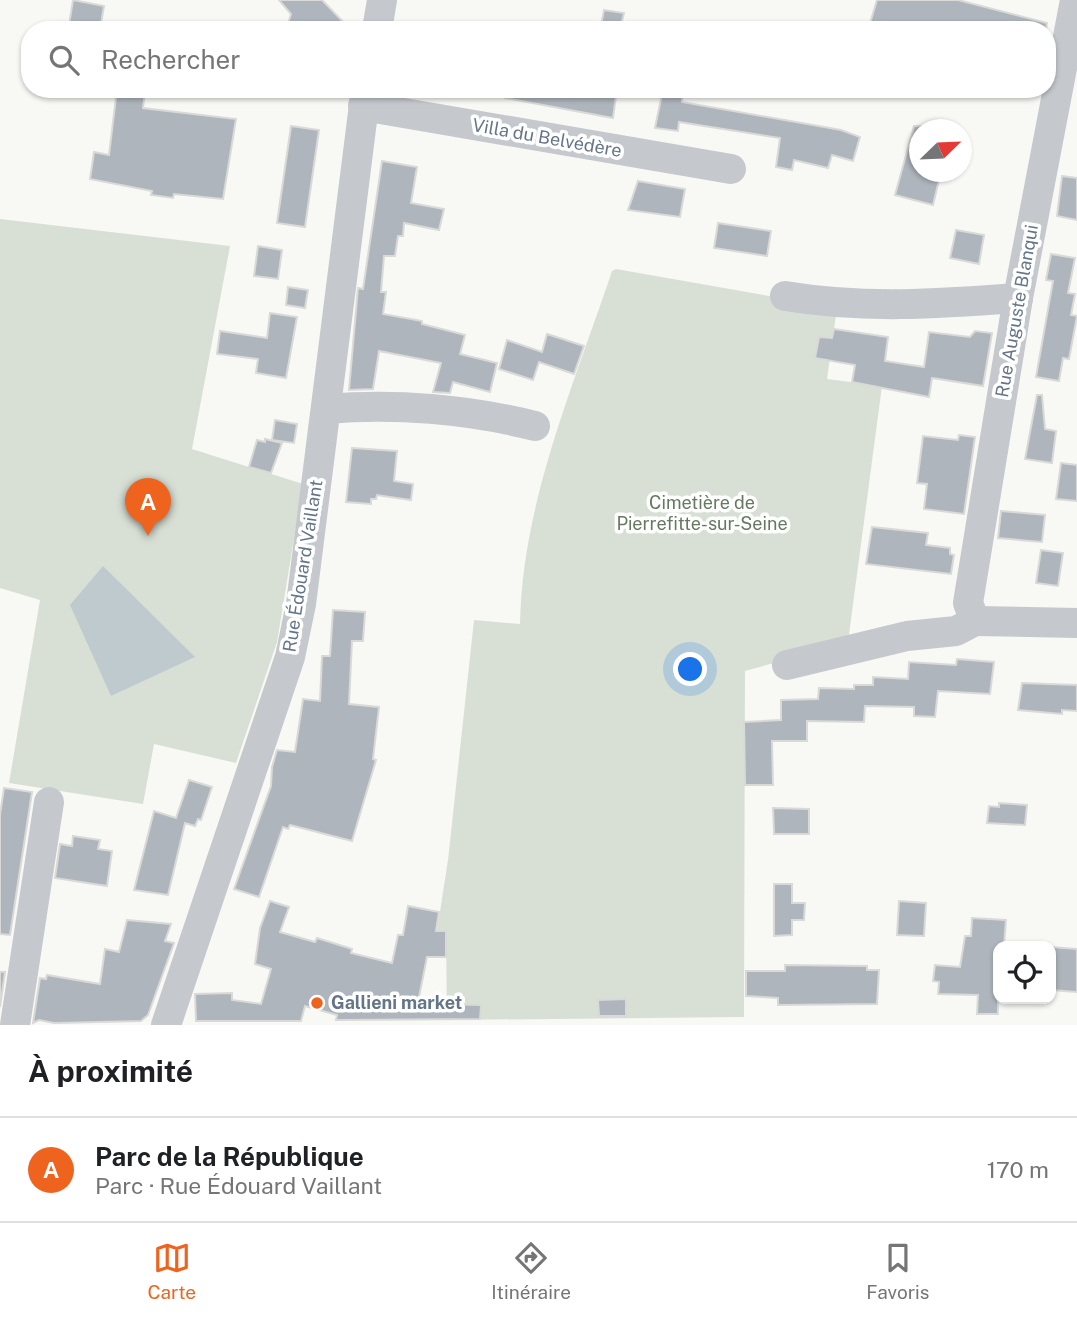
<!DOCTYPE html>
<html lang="fr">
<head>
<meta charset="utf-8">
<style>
	body { margin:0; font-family:"Public Sans",sans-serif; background:#f2f2f2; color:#202124 }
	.controls { position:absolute; right:21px; bottom:21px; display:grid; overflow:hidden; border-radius:14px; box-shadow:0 2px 5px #0004 }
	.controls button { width:63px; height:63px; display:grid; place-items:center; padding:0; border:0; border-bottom:2px solid #e0e0e0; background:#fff; color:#202124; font:35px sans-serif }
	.compass { position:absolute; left:909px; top:119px; width:63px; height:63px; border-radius:50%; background:#fff; box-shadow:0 2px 5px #0004; rotate:67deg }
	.you { position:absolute; left:691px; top:670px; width:24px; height:24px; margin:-18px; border:5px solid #fff; border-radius:50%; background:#1a73e8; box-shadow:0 0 0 10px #1a73e833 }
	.badge { display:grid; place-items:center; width:46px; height:46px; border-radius:50%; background:#ee641f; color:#fff; font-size:23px; font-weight:700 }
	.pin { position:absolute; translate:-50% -58px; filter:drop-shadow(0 2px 4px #0008) }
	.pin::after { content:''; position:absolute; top:37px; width:24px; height:21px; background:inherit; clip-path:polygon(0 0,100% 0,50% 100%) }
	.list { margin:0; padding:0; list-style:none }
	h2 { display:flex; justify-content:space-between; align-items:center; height:91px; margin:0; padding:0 28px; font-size:30px }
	h2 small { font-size:23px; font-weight:400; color:#757577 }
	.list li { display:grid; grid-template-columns:46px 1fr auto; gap:21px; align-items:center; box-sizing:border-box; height:105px; padding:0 28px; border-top:2px solid #e0e0e0 }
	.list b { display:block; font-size:26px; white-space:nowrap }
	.list p { margin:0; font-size:23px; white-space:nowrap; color:#757577 }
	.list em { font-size:23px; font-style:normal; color:#757577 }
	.icon { flex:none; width:38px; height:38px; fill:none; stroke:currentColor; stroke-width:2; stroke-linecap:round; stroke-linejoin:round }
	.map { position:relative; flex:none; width:1077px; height:1025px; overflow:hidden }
	.search { position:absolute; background:#fff; box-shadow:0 2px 5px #0004; left:21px; right:21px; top:21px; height:77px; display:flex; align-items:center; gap:18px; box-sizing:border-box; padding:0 24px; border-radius:28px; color:#757577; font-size:26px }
	.sheet { height:196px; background:#fff }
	nav { display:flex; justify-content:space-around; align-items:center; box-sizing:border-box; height:98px; border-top:2px solid #e0e0e0; background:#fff; font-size:19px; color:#757577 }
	nav a { display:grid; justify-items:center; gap:4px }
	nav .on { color:#ee641f }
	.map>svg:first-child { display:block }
	.green { fill:#d8e0d6 }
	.water { fill:#bfcacf }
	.building { fill:#aeb5bc; stroke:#d9dad7; stroke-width:2 }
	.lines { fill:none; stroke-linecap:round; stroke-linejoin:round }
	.minor { stroke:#c5c8cd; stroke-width:30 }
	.poi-dot { fill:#ee641f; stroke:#fff; stroke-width:2.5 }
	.labels { text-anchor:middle; stroke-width:7; stroke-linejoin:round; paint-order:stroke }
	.street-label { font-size:18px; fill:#657588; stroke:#fff }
	.park-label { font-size:18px; fill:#637a60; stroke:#fff }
	.poi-label { font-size:18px; font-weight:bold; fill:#657588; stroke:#fff; text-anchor:start }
</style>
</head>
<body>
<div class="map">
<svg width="1077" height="1025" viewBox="0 0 1077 1025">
	<rect width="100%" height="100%" fill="#f8f8f5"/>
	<g class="green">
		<path d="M0,219L230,246L192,449L303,484L277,642L236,763L154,744L143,804L9,783L40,600L0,588Z"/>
		<path d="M616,269L837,308L827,379L882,386L848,642L745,671L744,1017L447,1020L446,932L437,931L448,860L474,620L520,624C522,503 574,385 612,271Z"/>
	</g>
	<path class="water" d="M103,566L195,657L111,696L70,605Z"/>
	<g class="building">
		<path d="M73,0L104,6L100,30H83L69,25Z"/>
		<path d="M279,0H322L351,30H286L291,14Z"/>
		<path d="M877,0H958L1047,23L1046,30H868Z"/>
		<path d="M604,10L624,13L620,30H600Z"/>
		<path d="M117,89L145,91L143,108L236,119L223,199L174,194L173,198L151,195L152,191L90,179L94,152L109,155Z"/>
		<path d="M506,89H617L613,118L505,98Z"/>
		<path d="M663,89H683L682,102L841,130L860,137L853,161L832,155L828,168L794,160L792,170L776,167L780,138L679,122L678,131L655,128Z"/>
		<path d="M291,126L319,130L305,227L277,223Z"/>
		<path d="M914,126H920V172H941L933,205L895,195Z"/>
		<path d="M382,161L417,167L411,203L444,209L439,230L404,223L403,236H398L395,256H384L381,292H386L383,314L422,321V324L465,335L460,354L497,363L490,392L453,382L450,393L433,392L441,363L379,351L373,389L349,390L358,288L363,289Z"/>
		<path d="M1062,176L1077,178V220L1057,216Z"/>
		<path d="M638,181L685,189L680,217L628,210Z"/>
		<path d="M718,223L771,231L767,256L714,248Z"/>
		<path d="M956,230L984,235L979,264L950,258Z"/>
		<path d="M258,246L282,250L278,279L254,276Z"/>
		<path d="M1051,254L1075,258L1068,293L1075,294L1071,315L1077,316L1069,359L1063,358L1059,381L1036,377L1053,281L1046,280Z"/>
		<path d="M288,287L308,290L305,308L286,305Z"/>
		<path d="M270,313L297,317L286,378L256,373L258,359L217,354L220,331L267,338Z"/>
		<path d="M834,329L888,337L885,361L924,367L929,332L970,337L975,331L992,333L983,386L932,378L929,397L852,382L855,365L815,358L819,337L832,338Z"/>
		<path d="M547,334L584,346L574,374L539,362L533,380L499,369L507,340L542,352Z"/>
		<path d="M1037,395H1042L1045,429L1056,431L1052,463L1025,459Z"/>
		<path d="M275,420L297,424L294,443L272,440Z"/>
		<path d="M959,435L975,437L964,514L924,509L927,484L917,483L923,436L958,440Z"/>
		<path d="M265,439L282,443L271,473L249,467L257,440L265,442Z"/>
		<path d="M352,448L397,451L394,481L413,484L411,500L377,495L376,499H371V504L346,502Z"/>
		<path d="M1061,463L1077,465V501L1056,499Z"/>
		<path d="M1001,511L1045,515L1042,542L998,538Z"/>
		<path d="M872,527L928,533L926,545L950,548V554L954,555L951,574L866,564Z"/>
		<path d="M1041,550L1063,553L1058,586L1036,583Z"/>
		<path d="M333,610L365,612L363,641H352L349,704L379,707L373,759L376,760L352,841L290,825L288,829L283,827L259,897L234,889L271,786L272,767L277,750L295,752L303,699L320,701L322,656H330Z"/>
		<path d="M957,659L994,662L990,694L938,691L935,717L914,716V707L865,706L864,722L807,721V741H772L773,785H745L744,722L781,720V700L818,699L819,688L854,689V685H873V677L908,679L909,662L956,665Z"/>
		<path d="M1022,683L1077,685V711L1062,710V714L1018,710Z"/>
		<path d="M189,780L212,787L201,820L198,819L195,826L185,823L168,895L134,890L154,811L176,818Z"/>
		<path d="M4,788L32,792L10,935L0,934V815Z"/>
		<path d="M999,803L1027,805L1025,825L987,823L989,806L999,807Z"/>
		<path d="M773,808L809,809V834H774Z"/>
		<path d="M73,836L100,840L98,849L112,851L107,886L55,878L60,844L72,846Z"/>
		<path d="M774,884H792V903H805L804,920H792V935L774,936Z"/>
		<path d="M270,901L289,907L280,932L315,942L317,938L352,949L351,953L392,963L398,935H403L408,906L439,912L436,931H446V957H427L419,997H447V1004L481,1005L480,1019L336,1020L337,1015L305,1006L301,1021H196L195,994L232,993V1000L261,1004L271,969L255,964L260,928Z"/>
		<path d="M899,901L926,903L924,936L897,935Z"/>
		<path d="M972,918L1006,920L1004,946H998V1014H977L978,995L938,994L939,982L933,981L935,965L960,967L965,936H971Z"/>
		<path d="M127,920L171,924L165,941L174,943L148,1015L141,1021L54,1023L39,1020L33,1023L40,978L46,979L47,975L100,984L105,949L119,952Z"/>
		<path d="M1051,947L1077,949V992L1051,990Z"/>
		<path d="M785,965L867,966V970H879L877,1004L778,1005V998L746,996V971H785Z"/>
		<path d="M0,972H5L0,1007Z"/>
		<path d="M626,999V1016H599L598,1000Z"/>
	</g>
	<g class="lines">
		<g class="minor">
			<path d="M377,30L382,0"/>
			<path d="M363,106L731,169"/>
			<path d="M785,296C863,309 939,304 1018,298"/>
			<path d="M326,409C394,403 468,409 535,426"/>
			<path d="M975,621L968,603L1018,298L1075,0"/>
			<path d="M975,621L1077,623"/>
			<path d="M787,665L907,636L956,631L975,621"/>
			<path d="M15,1025L49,802"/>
			<path d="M166,1025L290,657L301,604L366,89"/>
		</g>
	</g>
	<circle class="poi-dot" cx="317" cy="1003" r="7"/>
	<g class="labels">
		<g class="street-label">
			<text transform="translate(547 138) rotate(10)" y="6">Villa du Belvédère</text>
			<text transform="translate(1017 311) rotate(-80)" y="6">Rue Auguste Blanqui</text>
			<text transform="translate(303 566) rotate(-81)" y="6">Rue Édouard Vaillant</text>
		</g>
		<g class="park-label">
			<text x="702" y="509">Cimetière de<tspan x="702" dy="21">Pierrefitte-sur-Seine</tspan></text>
		</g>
		<g class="poi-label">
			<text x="331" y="1009">Gallieni market</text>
		</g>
	</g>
</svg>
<div class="controls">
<button><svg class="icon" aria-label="locate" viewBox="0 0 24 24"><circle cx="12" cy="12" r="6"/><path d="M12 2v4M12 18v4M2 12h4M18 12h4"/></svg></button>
</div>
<svg class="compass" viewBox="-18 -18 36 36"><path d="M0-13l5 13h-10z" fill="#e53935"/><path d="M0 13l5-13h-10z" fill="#757577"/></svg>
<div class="you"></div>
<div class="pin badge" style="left:148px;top:536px">A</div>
<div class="search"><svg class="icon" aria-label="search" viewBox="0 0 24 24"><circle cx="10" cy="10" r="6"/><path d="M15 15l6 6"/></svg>Rechercher</div>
</div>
<section class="sheet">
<h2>À proximité<small></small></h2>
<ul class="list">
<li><span class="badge">A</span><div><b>Parc de la République</b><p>Parc · Rue Édouard Vaillant</p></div><em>170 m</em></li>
</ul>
</section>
<nav>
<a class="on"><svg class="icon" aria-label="map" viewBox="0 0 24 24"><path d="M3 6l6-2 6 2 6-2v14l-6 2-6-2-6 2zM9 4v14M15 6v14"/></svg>Carte</a>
<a><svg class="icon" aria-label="directions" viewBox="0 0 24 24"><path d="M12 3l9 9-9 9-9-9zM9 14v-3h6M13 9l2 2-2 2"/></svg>Itinéraire</a>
<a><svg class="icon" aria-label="saved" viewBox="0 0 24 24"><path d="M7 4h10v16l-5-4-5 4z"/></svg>Favoris</a>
</nav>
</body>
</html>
